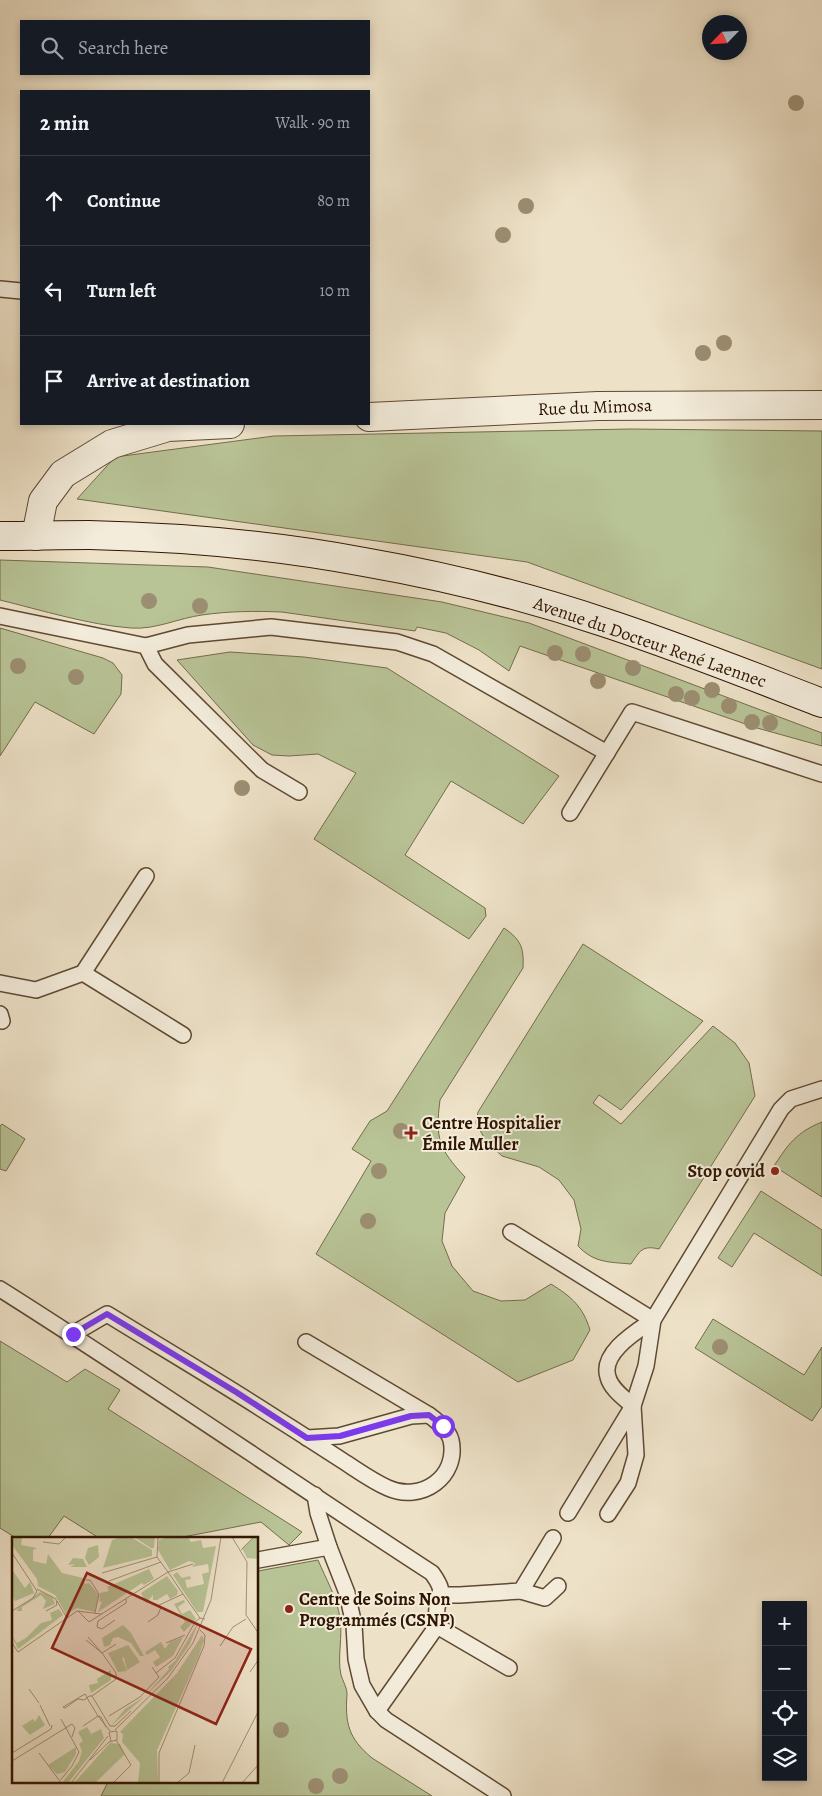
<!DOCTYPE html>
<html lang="en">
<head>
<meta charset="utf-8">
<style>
	body { margin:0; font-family:Alegreya,serif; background:#242831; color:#f1f3f6 }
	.controls { position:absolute; right:15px; bottom:15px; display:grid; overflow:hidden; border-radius:0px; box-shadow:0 2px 8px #0003 }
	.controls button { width:45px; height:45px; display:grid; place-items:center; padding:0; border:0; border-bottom:1px solid #363941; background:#171b24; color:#f1f3f6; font:25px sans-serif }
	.compass { position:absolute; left:702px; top:15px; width:45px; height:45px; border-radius:50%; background:#171b24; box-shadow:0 2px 8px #0003; rotate:245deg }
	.stop { position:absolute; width:15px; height:15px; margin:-11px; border:4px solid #7c3aed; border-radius:50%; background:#fff }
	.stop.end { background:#7c3aed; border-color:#fff; box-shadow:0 1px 5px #0008 }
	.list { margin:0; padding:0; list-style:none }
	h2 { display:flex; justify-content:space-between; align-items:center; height:65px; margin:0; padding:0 20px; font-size:21px }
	h2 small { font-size:16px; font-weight:400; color:#9ea1a6 }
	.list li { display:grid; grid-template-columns:32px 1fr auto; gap:15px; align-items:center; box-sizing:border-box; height:90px; padding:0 20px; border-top:1px solid #363941 }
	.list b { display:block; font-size:19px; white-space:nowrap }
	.list em { font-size:16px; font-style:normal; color:#9ea1a6 }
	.icon { flex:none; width:28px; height:28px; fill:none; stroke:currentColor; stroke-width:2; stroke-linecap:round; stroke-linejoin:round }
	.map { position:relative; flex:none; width:822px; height:1796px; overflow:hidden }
	.search { position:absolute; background:#171b24; box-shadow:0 2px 8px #0003; left:20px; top:20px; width:350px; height:55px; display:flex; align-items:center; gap:12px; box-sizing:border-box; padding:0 18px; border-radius:0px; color:#9ea1a6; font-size:19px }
	.panel { position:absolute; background:#171b24; box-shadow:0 2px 8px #0003; left:20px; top:90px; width:350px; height:335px; border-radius:0px }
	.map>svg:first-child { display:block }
	.green { fill:#b8c396; stroke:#746c4b }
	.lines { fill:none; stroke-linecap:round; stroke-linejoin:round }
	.service-casing { stroke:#5f4932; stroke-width:18 }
	.minor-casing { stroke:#5f4932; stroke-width:30 }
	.secondary-casing { stroke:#301600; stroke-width:30 }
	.service { stroke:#f3ecdb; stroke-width:15 }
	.minor { stroke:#f3ecdb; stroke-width:28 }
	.secondary { stroke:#f3ecdb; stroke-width:28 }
	.tree { fill:#9c8e72 }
	.route { stroke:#7c3aed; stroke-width:6 }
	.poi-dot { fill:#8f2418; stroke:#f3ecdb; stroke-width:2 }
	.labels { text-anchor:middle; stroke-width:4; stroke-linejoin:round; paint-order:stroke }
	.street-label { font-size:18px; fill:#301600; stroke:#f3ecdb }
	.poi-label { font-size:18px; font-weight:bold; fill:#301600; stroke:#f3ecdb; text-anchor:start }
	.inset-road { fill:none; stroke:#a19077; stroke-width:1 }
	.view { fill:#8f2418; fill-opacity:0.15; stroke:#8f2418; stroke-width:2.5 }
	.inset-edge { fill:none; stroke:#301600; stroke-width:2.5 }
</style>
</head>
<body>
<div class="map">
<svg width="822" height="1796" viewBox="0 0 822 1796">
	<rect width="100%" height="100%" fill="#ede1c7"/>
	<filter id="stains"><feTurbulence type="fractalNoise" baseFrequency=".004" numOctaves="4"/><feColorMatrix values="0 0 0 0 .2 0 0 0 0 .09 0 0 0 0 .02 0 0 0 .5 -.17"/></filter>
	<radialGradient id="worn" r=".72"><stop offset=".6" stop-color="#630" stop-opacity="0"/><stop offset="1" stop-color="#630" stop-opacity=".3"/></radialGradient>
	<g class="green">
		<path d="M630,429L822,431V669L527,562L77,499L115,457L274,436Z"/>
		<path d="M0,560L208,567L442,602L529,623L822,733V746L757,728L520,646L509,671L479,650L446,633L417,627L415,631L282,612C256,611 229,611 202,615C179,618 155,630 131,628C89,625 41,610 0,600Z"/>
		<path d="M0,628L103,658L113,663L122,675L121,694L94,734L35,702L0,756Z"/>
		<path d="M230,652L304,657L387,668L559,776L523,824L451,781L405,855L485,908L486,916L469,939L314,839L356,773L318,754L289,756L272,755L253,745L177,660Z"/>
		<path d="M504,928C521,940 524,947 523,968L440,1100C435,1139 439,1149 465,1177L445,1213L442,1241L452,1266L473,1291L501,1301L525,1300L551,1284C572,1297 583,1307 590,1330L573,1360L518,1382L316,1254L371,1161L352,1149L370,1121L387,1111Z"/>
		<path d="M583,944L703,1021L621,1110L599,1095L593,1103L621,1124L713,1026L735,1043L749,1063L755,1096L659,1249C642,1245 640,1251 631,1264C609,1262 594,1263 578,1246L581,1229L574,1200L559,1180L539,1167L502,1156L486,1141L476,1123L478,1112Z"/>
		<path d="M822,1122V1197L774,1166C788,1144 797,1132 822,1122Z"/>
		<path d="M2,1124L25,1139L6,1171L0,1169V1126Z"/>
		<path d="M761,1191L822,1230V1276L754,1233L732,1267L718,1258Z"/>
		<path d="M713,1319L804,1375L822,1347V1406L812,1421L695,1348Z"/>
		<path d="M0,1341L67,1382L85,1369L120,1390L108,1409L302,1532L289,1545L261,1522L183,1537L184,1538H99L64,1516L48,1538H16L0,1528Z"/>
		<path d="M318,1560C326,1579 337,1598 340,1618C343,1637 337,1657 341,1675C343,1681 347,1688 347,1694C345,1723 348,1738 372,1758L432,1796H101L108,1782H258V1571Z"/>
	</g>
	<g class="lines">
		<defs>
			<g id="service">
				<path d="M0,289L21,291"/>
				<path d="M0,616L146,646L188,635L271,627L397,642L433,654L607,753"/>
				<path d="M146,646L155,664L262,770L299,792"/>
				<path d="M570,813L632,712L822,774"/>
				<path d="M83,973L183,1035"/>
				<path d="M0,983L36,990L83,973L146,876"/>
				<path d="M0,1014L2,1021"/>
				<path d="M511,1232L653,1320C637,1331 600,1353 608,1377C611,1389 624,1398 633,1406L636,1455L628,1483L608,1514"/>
				<path d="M0,1289C146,1381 287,1479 432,1573C444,1590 441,1590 437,1608C436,1614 437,1620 437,1626L377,1711"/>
				<path d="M73,1334L107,1314C164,1349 222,1383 279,1420C300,1433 321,1447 343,1461C357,1470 372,1481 388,1488C421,1503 459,1477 451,1440C448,1429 437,1421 429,1415L306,1342"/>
				<path d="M307,1438L339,1436L411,1416L429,1415"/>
				<path d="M315,1495L318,1513L329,1547L347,1593L354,1625L356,1659L362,1685L377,1711L386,1720L503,1796"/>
				<path d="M568,1513L633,1406L646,1366L653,1320L781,1109L791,1099L822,1089"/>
				<path d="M258,1560L329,1547"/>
				<path d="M521,1591L545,1598L558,1586"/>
				<path d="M442,1595H460L521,1591L553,1538"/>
				<path d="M437,1626L509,1668"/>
			</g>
			<g id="minor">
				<path d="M369,417L598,406L822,405"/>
				<path d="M36,536L43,501L63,474L112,444L168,427L230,424"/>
			</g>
			<path id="secondary" d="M0,536C30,536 60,535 89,535C181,537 274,545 364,562C444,576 525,596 603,622C677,646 749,675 822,703"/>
		</defs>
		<use href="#service" class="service-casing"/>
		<use href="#minor" class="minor-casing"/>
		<use href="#secondary" class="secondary-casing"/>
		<use href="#service" class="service"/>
		<use href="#minor" class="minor"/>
		<use href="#secondary" class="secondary"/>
	</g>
	<g class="tree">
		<circle cx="796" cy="103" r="8"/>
		<circle cx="526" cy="206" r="8"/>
		<circle cx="503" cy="235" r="8"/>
		<circle cx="724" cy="343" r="8"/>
		<circle cx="703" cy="353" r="8"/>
		<circle cx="149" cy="601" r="8"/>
		<circle cx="200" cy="606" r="8"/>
		<circle cx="555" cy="653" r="8"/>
		<circle cx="583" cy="654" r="8"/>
		<circle cx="18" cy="666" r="8"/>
		<circle cx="633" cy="668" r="8"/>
		<circle cx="76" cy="677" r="8"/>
		<circle cx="598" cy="681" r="8"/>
		<circle cx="712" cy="690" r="8"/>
		<circle cx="676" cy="694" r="8"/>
		<circle cx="692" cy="698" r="8"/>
		<circle cx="729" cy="706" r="8"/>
		<circle cx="752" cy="722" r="8"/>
		<circle cx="770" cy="723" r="8"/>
		<circle cx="242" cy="788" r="8"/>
		<circle cx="401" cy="1131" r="8"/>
		<circle cx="379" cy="1171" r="8"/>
		<circle cx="368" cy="1221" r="8"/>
		<circle cx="720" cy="1347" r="8"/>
		<circle cx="281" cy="1730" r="8"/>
		<circle cx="340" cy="1776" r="8"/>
		<circle cx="316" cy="1786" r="8"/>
	</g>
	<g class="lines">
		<path class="route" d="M73,1334L107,1314L236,1392L307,1438L340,1436L411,1416L429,1415L443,1426"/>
	</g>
	<g class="poi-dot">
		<path d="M408.5 1125.5h5v5h5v5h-5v5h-5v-5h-5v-5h5z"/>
		<circle cx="775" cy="1171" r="5"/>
		<circle cx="289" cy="1609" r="5"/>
	</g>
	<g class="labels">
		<g class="street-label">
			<text transform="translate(595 407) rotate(-2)" y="6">Rue du Mimosa</text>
			<text transform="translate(650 642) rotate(19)" y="6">Avenue du Docteur René Laennec</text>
		</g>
		<g class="poi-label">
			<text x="422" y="1129">Centre Hospitalier<tspan x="422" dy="21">Émile Muller</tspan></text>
			<text x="765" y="1177" text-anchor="end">Stop covid</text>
			<text x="299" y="1605">Centre de Soins Non<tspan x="299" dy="21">Programmés (CSNP)</tspan></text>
		</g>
	</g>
	<g transform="translate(12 1537)">
		<rect width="246" height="246" fill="#ede1c7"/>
		<path d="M2,0H10L9,8L25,11L21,13V24L34,27L36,17L50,36L71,41L73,47L77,46L87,58L83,75L65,71L54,77L43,58L26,49L25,42L0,8ZM109,0H119L140,13V19L91,31L100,3ZM122,0H143L142,11H139ZM156,0H176L179,5L189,3L191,11L204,9L191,75H185L161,38L165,35L170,41L178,39L179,42L173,43L175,51L192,47L190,37L197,35L196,27L180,30L183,26L177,24L158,33L146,13L147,3ZM241,0H246V22L235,21L230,11ZM86,8L87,20L77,28L73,21L76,11ZM61,21L71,22L75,30H58L63,27L56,28ZM137,32L142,42L132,48L130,46L86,75L90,64L87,65L88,56L97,54L95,50ZM1,34L13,51L18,45L22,56L3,64L0,59ZM155,39L166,54L165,58L158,62L155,57L145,63H141V58L134,66L129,56ZM28,55L40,59L43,67L31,72L34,64L29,58L10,70V74H5V72ZM172,63L173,65L166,70L170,77L178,73L184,82L172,95L168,90L173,85L162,67ZM47,72L51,78L6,112L0,99L5,106L14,101L29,86L40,83L38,76ZM187,84L178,107L159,134L132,160L100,188L113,172L132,160L157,132L156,130L163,124ZM111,88L119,96L132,119H128L119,106L106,100L101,101L98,108L92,110L90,101ZM190,98L192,103L187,119L145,213L146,246H126L128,226L110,205L111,197L108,195L165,136ZM171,100L161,119L144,130L141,125L148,120L143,113L135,118L133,115L149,105L153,112L158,105ZM116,108L128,125L115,133L112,120L110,121L115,134L106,135L96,116ZM99,133V143L79,156L77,148L86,146L85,142ZM27,178L33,188L18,198L10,189L21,182L23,185ZM75,190L79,197L89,192L92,201L56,246H50L67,224L70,214L67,207L71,204L66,195ZM98,206L108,207L113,217L83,246H62ZM64,210V217L53,235L45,237L36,228Z" fill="#b8c396"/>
		<path class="inset-road" d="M220,0L235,25L234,78L247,97M31,5L47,7L54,0M229,13L242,0M0,16L25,54L21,61L0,74M90,36L145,20M74,43H78L87,57L83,76M97,44L149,25M25,52L44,62L45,68L34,74M171,57L188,81M45,64L55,81M145,69L171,57L156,35L181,27M66,74L77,85L156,35L145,20L146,0M103,83L90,92L85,90L86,84L114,66V62M136,85L146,78L149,70M76,100L90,116L104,107M74,103L90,116L104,136V142L80,159H77L75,161L72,163L66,162L53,171L51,170L73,157L75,160V161L86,179L89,180L94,190M0,106L6,115L65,74L89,77M154,106L173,98M208,109L221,90L234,82M238,135L247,122M144,136L163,121L183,85L188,81L193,82M17,152L27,166M80,159L98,189H103L119,174M28,168L38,189M86,179L98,194M97,179L128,160L147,140L140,130M71,189L86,179M103,193L156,141L181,106L199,63L209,0M0,216L39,192L40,188M27,216L47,243M78,223L97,205L105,203V194L97,195L99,204M0,224L60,187L63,191L60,200M46,246L60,229L67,215L49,182M59,246L96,199M101,246L119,228L104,203M147,246V216L192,109L193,98L188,93M165,246L177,236L183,208M210,246L247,173M230,246L247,227"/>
		<path class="view" d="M75,36L239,112L204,187L40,111Z"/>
		<rect width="246" height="246" class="inset-edge"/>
	</g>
	<rect width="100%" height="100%" filter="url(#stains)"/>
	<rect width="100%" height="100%" fill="url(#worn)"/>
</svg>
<div class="controls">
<button>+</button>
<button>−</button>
<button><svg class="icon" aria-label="locate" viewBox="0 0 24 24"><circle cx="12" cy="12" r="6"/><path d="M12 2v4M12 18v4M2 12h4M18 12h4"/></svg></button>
<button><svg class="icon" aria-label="layers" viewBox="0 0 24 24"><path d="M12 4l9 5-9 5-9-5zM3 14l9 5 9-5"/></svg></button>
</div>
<svg class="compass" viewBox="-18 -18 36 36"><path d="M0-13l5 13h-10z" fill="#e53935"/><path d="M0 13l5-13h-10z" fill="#9ea1a6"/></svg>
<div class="stop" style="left:443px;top:1426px"></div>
<div class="stop end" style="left:73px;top:1334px"></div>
<div class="search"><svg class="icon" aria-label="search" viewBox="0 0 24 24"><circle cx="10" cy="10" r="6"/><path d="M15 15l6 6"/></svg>Search here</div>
<section class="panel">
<h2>2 min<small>Walk · 90 m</small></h2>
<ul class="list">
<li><svg class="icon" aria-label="ahead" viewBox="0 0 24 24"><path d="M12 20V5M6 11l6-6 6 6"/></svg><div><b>Continue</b></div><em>80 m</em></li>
<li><svg class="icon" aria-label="left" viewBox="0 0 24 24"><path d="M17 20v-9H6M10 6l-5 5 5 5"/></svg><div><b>Turn left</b></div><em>10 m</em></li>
<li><svg class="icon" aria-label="arrive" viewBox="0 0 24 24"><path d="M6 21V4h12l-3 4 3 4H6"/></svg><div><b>Arrive at destination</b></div></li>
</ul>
</section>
</div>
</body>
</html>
